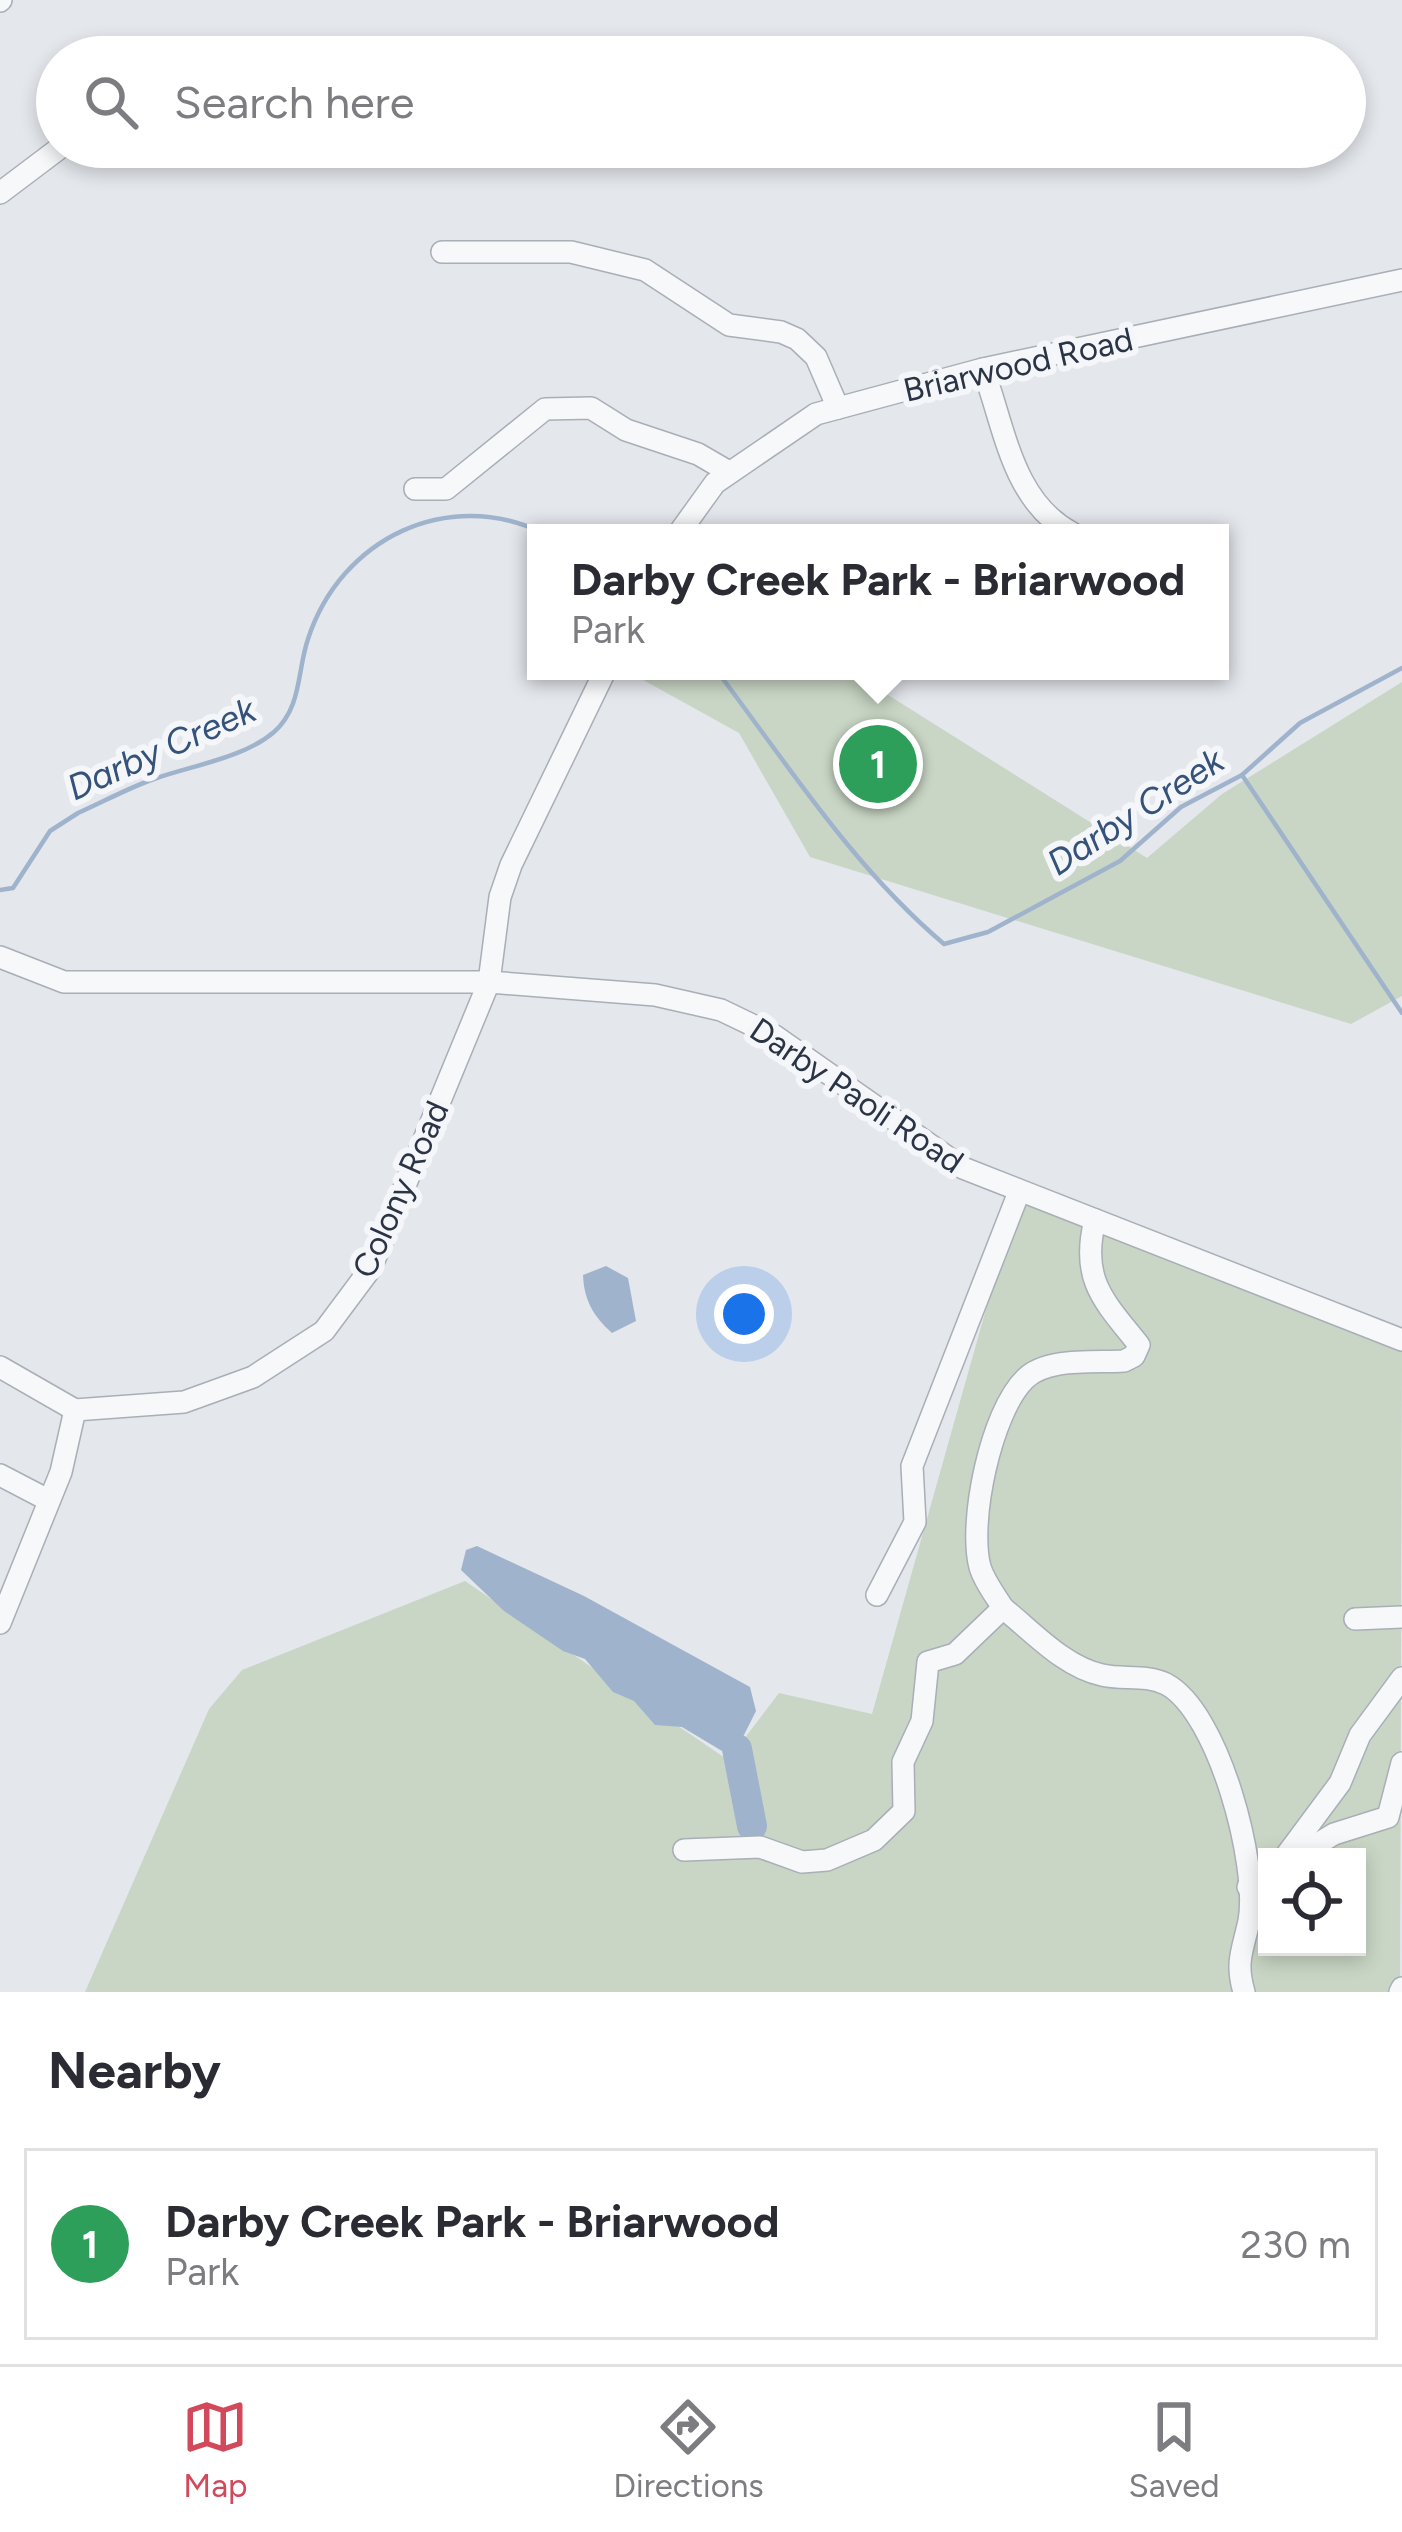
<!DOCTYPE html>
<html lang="en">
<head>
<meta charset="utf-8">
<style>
	body { margin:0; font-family:Figtree,sans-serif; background:#f2f2f3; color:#2b2b33 }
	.controls { position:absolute; right:36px; bottom:36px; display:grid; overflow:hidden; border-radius:0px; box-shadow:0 6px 18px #0003 }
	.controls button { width:108px; height:108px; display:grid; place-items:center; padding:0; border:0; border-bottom:3px solid #e1e1e2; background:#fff; color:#2b2b33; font:60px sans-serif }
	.you { position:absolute; left:744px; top:1314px; width:42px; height:42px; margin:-30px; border:9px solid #fff; border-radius:50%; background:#1a73e8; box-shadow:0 0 0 18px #1a73e833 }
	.badge { display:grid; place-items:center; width:78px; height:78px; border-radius:50%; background:#d1495b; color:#fff; font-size:39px; font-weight:700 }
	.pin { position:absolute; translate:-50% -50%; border:6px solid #fff; box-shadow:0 3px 12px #0006 }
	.popup { position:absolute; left:527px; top:524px; width:702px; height:156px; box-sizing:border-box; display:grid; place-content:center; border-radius:0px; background:#fff; filter:drop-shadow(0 3px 9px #0005); font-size:39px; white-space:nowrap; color:#7c7c81 }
	.popup b { font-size:45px; color:#2b2b33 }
	.popup::after { content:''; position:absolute; left:50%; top:100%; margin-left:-24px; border:24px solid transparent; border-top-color:#fff }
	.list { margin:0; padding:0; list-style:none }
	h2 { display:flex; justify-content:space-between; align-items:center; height:156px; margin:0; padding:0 48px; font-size:51px }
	h2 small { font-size:39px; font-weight:400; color:#7c7c81 }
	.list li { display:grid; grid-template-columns:78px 1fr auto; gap:36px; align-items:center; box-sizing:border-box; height:192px; margin:0 24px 24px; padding:0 24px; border:3px solid #e1e1e2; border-radius:0px }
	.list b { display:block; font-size:45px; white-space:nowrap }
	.list p { margin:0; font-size:39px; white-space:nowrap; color:#7c7c81 }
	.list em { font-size:39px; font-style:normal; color:#7c7c81 }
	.icon { flex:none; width:66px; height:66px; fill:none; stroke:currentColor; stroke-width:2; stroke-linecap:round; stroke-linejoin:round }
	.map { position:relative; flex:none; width:1402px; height:1992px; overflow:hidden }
	.search { position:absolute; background:#fff; box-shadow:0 6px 18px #0003; left:36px; right:36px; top:36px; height:132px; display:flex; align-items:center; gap:30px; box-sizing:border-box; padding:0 42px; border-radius:66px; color:#7c7c81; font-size:45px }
	.sheet { height:372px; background:#fff }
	nav { display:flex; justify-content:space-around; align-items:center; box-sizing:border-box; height:168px; border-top:3px solid #e1e1e2; background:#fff; font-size:33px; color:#7c7c81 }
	nav a { display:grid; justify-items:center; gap:6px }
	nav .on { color:#d1495b }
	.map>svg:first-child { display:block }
	.green { fill:#c9d6c5; fill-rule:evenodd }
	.water { fill:#9fb4cc }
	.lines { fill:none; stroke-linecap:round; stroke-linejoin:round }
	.stream { stroke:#9fb4cc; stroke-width:4.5 }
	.river { stroke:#9fb4cc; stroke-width:30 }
	.minor-casing { stroke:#a9aeb7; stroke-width:24 }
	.minor { stroke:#f7f8fa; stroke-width:21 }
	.labels { text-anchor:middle; stroke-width:12; stroke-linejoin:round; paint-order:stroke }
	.street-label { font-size:33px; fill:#2b3445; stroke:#f4f6f9 }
	.water-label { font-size:36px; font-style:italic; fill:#34527a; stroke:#f4f6f9 }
</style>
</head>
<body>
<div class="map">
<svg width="1402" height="1992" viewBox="0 0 1402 1992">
	<rect width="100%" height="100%" fill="#e4e7ec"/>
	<g class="green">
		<path d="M627,671H850L1147,858L1222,794L1402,682V996L1351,1024L810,857L739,733Z"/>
		<path d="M1019,1192L1402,1340L1400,1992H85L209,1709L242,1670L465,1581L728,1760L779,1693L872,1714ZM1267,1857H1357V1947H1267Z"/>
	</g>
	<g class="water">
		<path d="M606,1266L628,1278L636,1321L612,1333C593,1316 584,1300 583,1275Z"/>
		<path d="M477,1546L584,1596L750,1687L756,1711L737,1749L727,1754L682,1727L655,1725L634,1701L613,1692L585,1659L563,1651L504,1611L461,1570L466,1550Z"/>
	</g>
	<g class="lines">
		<g class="stream">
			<path d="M717,671C788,765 853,867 944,944L988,932L1120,861L1181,807L1242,775L1300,723L1402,668"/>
			<path d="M1242,775L1402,1013"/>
			<path d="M0,890L13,888L50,831L78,813C103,802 128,788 154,779C190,766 244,758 274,732C302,707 297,671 308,639C341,538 448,487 543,533"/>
		</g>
		<path class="river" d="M737,1749L752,1826"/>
		<defs>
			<g id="minor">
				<path d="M0,1L1,0"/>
				<path d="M0,193L61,147"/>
				<path d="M442,252H571L645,270L729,325L781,332L797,339L816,357L838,408"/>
				<path d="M983,369C1005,428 1012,501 1072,533"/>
				<path d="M415,489H446L545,409L591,408L626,430L698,454L729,472"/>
				<path d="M679,533L715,483L816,414L983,369L1402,280"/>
				<path d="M0,957L64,982H489L655,995L721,1010L775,1036L963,1168L1402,1340"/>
				<path d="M0,1367L75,1410"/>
				<path d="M0,1475L48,1500"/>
				<path d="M877,1595L915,1522L912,1466L1019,1192"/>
				<path d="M1003,1608C995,1595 984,1581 980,1567C968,1522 991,1412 1025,1379C1047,1357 1095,1363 1124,1361L1134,1356L1139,1345C1104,1301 1080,1280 1095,1220"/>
				<path d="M1355,1619L1402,1617"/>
				<path d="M0,1623L61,1472L75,1410L184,1402L253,1377L324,1331L371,1268L489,982L500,897L511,865L605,671"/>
				<path d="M684,1850L760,1847L802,1862L827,1860L874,1840L904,1811L903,1762L922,1721L928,1662L955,1654L1003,1608C1032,1631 1064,1667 1102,1675C1122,1680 1146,1674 1166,1684C1219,1712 1259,1866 1249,1921C1243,1950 1235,1961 1244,1992"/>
				<path d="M1285,1857L1340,1783L1360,1735L1402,1678"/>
				<path d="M1296,1857L1334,1834L1388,1817L1402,1763"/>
				<path d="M1248,1887L1267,1872"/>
				<path d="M1400,1992L1402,1988"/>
			</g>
		</defs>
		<use href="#minor" class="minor-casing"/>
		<use href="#minor" class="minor"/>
	</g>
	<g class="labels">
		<g class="street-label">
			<text transform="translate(1018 364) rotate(-13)" y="12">Briarwood Road</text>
			<text transform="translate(857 1095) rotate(34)" y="12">Darby Paoli Road</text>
			<text transform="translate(400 1189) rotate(-66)" y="12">Colony Road</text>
		</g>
		<g class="water-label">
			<text transform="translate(161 748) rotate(-24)" y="13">Darby Creek</text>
			<text transform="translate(1135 811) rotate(-33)" y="13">Darby Creek</text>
		</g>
	</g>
</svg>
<div class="controls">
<button><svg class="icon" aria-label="locate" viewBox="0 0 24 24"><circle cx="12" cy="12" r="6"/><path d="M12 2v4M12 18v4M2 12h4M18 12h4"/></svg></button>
</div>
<div class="you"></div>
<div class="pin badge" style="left:878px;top:764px;background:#2e9e5b">1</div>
<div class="popup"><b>Darby Creek Park - Briarwood</b>Park</div>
<div class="search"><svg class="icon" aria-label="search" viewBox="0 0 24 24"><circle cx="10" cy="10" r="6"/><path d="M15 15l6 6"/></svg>Search here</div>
</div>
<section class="sheet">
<h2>Nearby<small></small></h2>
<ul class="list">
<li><span class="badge" style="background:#2e9e5b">1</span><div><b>Darby Creek Park - Briarwood</b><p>Park</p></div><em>230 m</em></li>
</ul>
</section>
<nav>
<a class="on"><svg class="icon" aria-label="map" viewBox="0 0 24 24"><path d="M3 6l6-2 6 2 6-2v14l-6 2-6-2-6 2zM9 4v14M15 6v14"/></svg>Map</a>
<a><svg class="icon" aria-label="directions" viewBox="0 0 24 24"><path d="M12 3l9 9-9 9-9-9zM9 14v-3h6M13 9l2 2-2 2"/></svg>Directions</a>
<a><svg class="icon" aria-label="saved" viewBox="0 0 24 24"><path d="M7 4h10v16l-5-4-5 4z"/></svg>Saved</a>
</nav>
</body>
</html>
